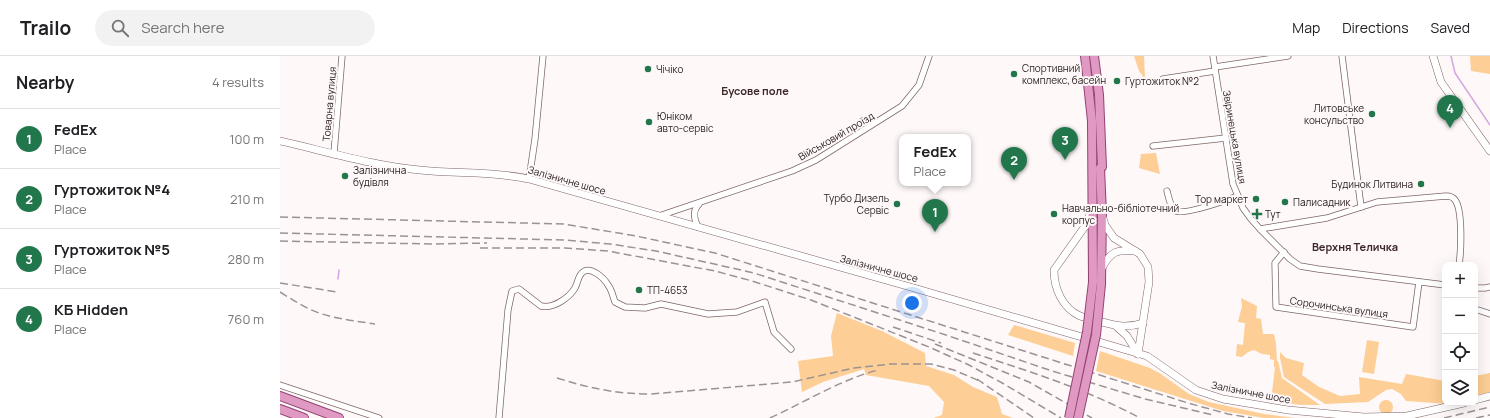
<!DOCTYPE html>
<html lang="en">
<head>
<meta charset="utf-8">
<style>
	body { margin:0; font-family:Manrope,sans-serif; background:#f2f2f2; color:#202124 }
	.controls { position:absolute; right:12px; bottom:12px; display:grid; overflow:hidden; border-radius:8px; box-shadow:0 4px 16px #0002 }
	.controls button { width:36px; height:36px; display:grid; place-items:center; padding:0; border:0; border-bottom:1px solid #e0e0e0; background:#fff; color:#202124; font:20px sans-serif }
	.you { position:absolute; left:632px; top:247px; width:14px; height:14px; margin:-10px; border:3px solid #fff; border-radius:50%; background:#1a73e8; box-shadow:0 0 0 6px #1a73e833 }
	.badge { display:grid; place-items:center; width:26px; height:26px; border-radius:50%; background:#21774b; color:#fff; font-size:13px; font-weight:700 }
	.pin { position:absolute; translate:-50% -33px; filter:drop-shadow(0 1px 2px #0008) }
	.pin::after { content:''; position:absolute; top:21px; width:14px; height:12px; background:inherit; clip-path:polygon(0 0,100% 0,50% 100%) }
	.popup { position:absolute; left:619px; top:78px; width:72px; height:52px; box-sizing:border-box; display:grid; place-content:center; border-radius:8px; background:#fff; filter:drop-shadow(0 1px 3px #0005); font-size:13px; white-space:nowrap; color:#757577 }
	.popup b { font-size:15px; color:#202124 }
	.popup::after { content:''; position:absolute; left:50%; top:100%; margin-left:-8px; border:8px solid transparent; border-top-color:#fff }
	.list { margin:0; padding:0; list-style:none }
	h2 { display:flex; justify-content:space-between; align-items:center; height:52px; margin:0; padding:0 16px; font-size:17px }
	h2 small { font-size:13px; font-weight:400; color:#757577 }
	.list li { display:grid; grid-template-columns:26px 1fr auto; gap:12px; align-items:center; box-sizing:border-box; height:60px; padding:0 16px; border-top:1px solid #e0e0e0 }
	.list b { display:block; font-size:15px; white-space:nowrap }
	.list p { margin:0; font-size:13px; white-space:nowrap; color:#757577 }
	.list em { font-size:13px; font-style:normal; color:#757577 }
	.icon { flex:none; width:22px; height:22px; fill:none; stroke:currentColor; stroke-width:2; stroke-linecap:round; stroke-linejoin:round }
	.map { position:relative; flex:none; width:1210px; height:362px; overflow:hidden }
	header { display:flex; align-items:center; gap:24px; box-sizing:border-box; height:56px; padding:0 20px; background:#fff; border-bottom:1px solid #e0e0e0 }
	header strong { font-size:19px }
	nav { display:flex; gap:22px; margin-inline-start:auto; font-size:14px }
	.search { width:280px; height:36px; background:#f2f2f2; display:flex; align-items:center; gap:10px; box-sizing:border-box; padding:0 14px; border-radius:22px; color:#757577; font-size:15px }
	main { display:flex }
	aside { flex:1; background:#fff }
	.map>svg:first-child { display:block }
	.green { fill:#fdce95 }
	.lines { fill:none; stroke-linecap:round; stroke-linejoin:round }
	.stream { stroke:#d3a6e0; stroke-width:1.5 }
	.minor-casing { stroke:#7f6667; stroke-width:7 }
	.tertiary-casing { stroke:#7f6667; stroke-width:8 }
	.primary-casing { stroke:#934371; stroke-width:10 }
	.minor { stroke:#fff; stroke-width:5.5 }
	.tertiary { stroke:#fff; stroke-width:7 }
	.primary { stroke:#e099c3; stroke-width:8 }
	.rail { stroke:#9b9393; stroke-width:1.5; stroke-dasharray:8 4; stroke-linecap:butt }
	.primary-bridge-casing { stroke:#934371; stroke-width:10; stroke-linecap:butt }
	.primary-bridge { stroke:#e099c3; stroke-width:8 }
	.poi-dot { fill:#21774b; stroke:#fef8f8; stroke-width:1.5 }
	.labels { text-anchor:middle; stroke-width:4; stroke-linejoin:round; paint-order:stroke }
	.poi-label { font-size:10px; fill:#2c2122; stroke:#fef8f8; text-anchor:start }
	.street-label { font-size:10px; fill:#2c2122; stroke:#fef8f8 }
	.neighbourhood-label { font-size:11px; font-weight:bold; fill:#3d2729; stroke:#fef8f8 }
</style>
</head>
<body>
<header>
<strong>Trailo</strong>
<div class="search"><svg class="icon" aria-label="search" viewBox="0 0 24 24"><circle cx="10" cy="10" r="6"/><path d="M15 15l6 6"/></svg>Search here</div>
<nav><a>Map</a><a>Directions</a><a>Saved</a></nav>
</header>
<main>
<aside>
<h2>Nearby<small>4 results</small></h2>
<ul class="list">
<li><span class="badge">1</span><div><b>FedEx</b><p>Place</p></div><em>100 m</em></li>
<li><span class="badge">2</span><div><b>Гуртожиток №4</b><p>Place</p></div><em>210 m</em></li>
<li><span class="badge">3</span><div><b>Гуртожиток №5</b><p>Place</p></div><em>280 m</em></li>
<li><span class="badge">4</span><div><b>КБ Hidden</b><p>Place</p></div><em>760 m</em></li>
</ul>
</aside>
<div class="map">
<svg width="1210" height="362" viewBox="0 0 1210 362">
	<rect width="100%" height="100%" fill="#fef8f8"/>
	<g class="green">
		<path d="M854,0H864L865,23L859,15Z"/>
		<path d="M1190,0H1210V18L1191,15Z"/>
		<path d="M876,97L880,118L859,112L861,98Z"/>
		<path d="M961,242L977,250L976,262L981,263L983,278H994L996,288L997,305H998L1002,322L1040,349H1021L991,345L995,311H994V304L990,303V299L982,298L974,294L968,296L962,301L956,300L957,288L963,289L965,267L958,266L962,250Z"/>
		<path d="M557,257L602,275L645,297L646,310L674,319L693,331L717,341L722,358L733,362H653L662,359L664,346L649,330L586,319L584,313L543,326L522,336L518,305L553,300L551,280Z"/>
		<path d="M734,269L795,287L793,300L728,279Z"/>
		<path d="M1087,284L1099,286L1094,318L1082,316Z"/>
		<path d="M820,295L870,312L881,318L909,338L929,346L984,358L1015,362H984L943,355L816,315Z"/>
		<path d="M1000,296L1006,302L1024,307L1022,319L1039,331L1060,340L1080,338L1079,321L1122,328L1126,318L1165,325V347H1172L1168,348L1126,345L1121,338L1112,333L1106,334L1088,346L1045,348L1004,321L1000,302Z"/>
		<path d="M1210,317V336L1195,340V320Z"/>
		<circle cx="1106" cy="351" r="7"/>
	</g>
	<g class="lines">
		<g class="stream">
			<path d="M1171,0L1175,17L1210,69"/>
			<path d="M58,223L59,214"/>
		</g>
		<defs>
			<g id="minor">
				<path d="M933,0L953,128L963,152L971,163L980,173L1010,203L1020,210L1038,213L1165,229"/>
				<path d="M1062,0L1081,151"/>
				<path d="M935,11L1008,0"/>
				<path d="M883,23L935,15"/>
				<path d="M873,90L946,82"/>
				<path d="M54,97L62,0"/>
				<path d="M249,123L255,83L263,0"/>
				<path d="M887,135C889,142 890,151 896,155C905,159 947,144 958,140"/>
				<path d="M379,160L512,115L536,104L622,50L639,29L649,0"/>
				<path d="M418,171C414,163 412,155 419,148"/>
				<path d="M980,173L1047,162L1097,146L1166,140C1169,140 1173,141 1175,144C1183,154 1181,196 1179,209"/>
				<path d="M1004,196L995,207L996,251L1133,271L1139,226"/>
				<path d="M1195,232H1205L1210,231"/>
				<path d="M1195,253L1210,258"/>
				<path d="M0,329L99,362"/>
				<path d="M219,362L228,254L232,235L239,233L261,250C273,253 289,242 295,232C298,227 298,219 303,216C311,210 324,222 328,229C332,234 333,241 335,246L345,251L365,252L381,248L428,258L457,256L485,246L494,276L511,293"/>
			</g>
			<g id="tertiary">
				<path d="M1153,0L1161,26L1210,95"/>
				<path d="M0,85C45,95 94,110 140,114C176,118 213,115 249,123L634,232L867,300L916,334L943,343L1008,354L1084,361L1127,360L1184,347"/>
				<path d="M810,157L808,166L774,214C774,232 782,252 800,260C805,262 810,262 815,264C833,269 845,273 863,267"/>
				<path d="M823,162L825,169L834,182L860,198L868,211L869,226L858,298"/>
				<path d="M822,212C830,196 837,193 855,195"/>
				<path d="M837,271L847,280L858,298"/>
				<path d="M1195,344L1210,340"/>
			</g>
			<g id="primary">
				<path d="M805,0L812,65L813,226"/>
				<path d="M814,0L819,39L822,111L820,112L822,158L821,228"/>
				<path d="M0,340L59,362"/>
				<path d="M0,353L24,362"/>
			</g>
		</defs>
		<use href="#minor" class="minor-casing"/>
		<use href="#tertiary" class="tertiary-casing"/>
		<use href="#primary" class="primary-casing"/>
		<use href="#minor" class="minor"/>
		<use href="#tertiary" class="tertiary"/>
		<use href="#primary" class="primary"/>
		<g class="rail">
			<path d="M0,161L284,168L356,180L435,197L908,347L948,358L972,362"/>
			<path d="M0,177L285,184L330,188L376,195L474,217L666,279L772,315L865,343L933,359"/>
			<path d="M0,185L151,188L207,187"/>
			<path d="M200,192H285L328,195L435,215L472,225L531,244L649,291L689,309L724,328L781,362"/>
			<path d="M0,227L57,236"/>
			<path d="M0,236C13,244 25,252 39,257C57,263 76,265 95,268"/>
			<path d="M613,271L661,287"/>
			<path d="M655,288L749,326L812,362"/>
			<path d="M693,297C751,316 806,333 860,362"/>
			<path d="M277,322C309,332 336,338 371,338L512,326L574,312L611,308H651L674,314L702,326"/>
			<path d="M697,323L754,362"/>
			<path d="M490,362C525,346 560,324 598,314"/>
			<path d="M1164,362L1210,351"/>
			<path d="M1196,362L1210,359"/>
		</g>
		<defs>
			<g id="primary-bridge">
				<path d="M789,362L807,276L813,226"/>
				<path d="M798,362L816,279L821,228"/>
			</g>
		</defs>
		<use href="#primary-bridge" class="primary-bridge-casing"/>
		<use href="#primary-bridge" class="primary-bridge"/>
	</g>
	<g class="poi-dot">
		<circle cx="368" cy="13" r="4"/>
		<circle cx="734" cy="18" r="4"/>
		<circle cx="837" cy="25" r="4"/>
		<circle cx="1092" cy="58" r="4"/>
		<circle cx="369" cy="66" r="4"/>
		<circle cx="65" cy="120" r="4"/>
		<circle cx="1141" cy="128" r="4"/>
		<circle cx="976" cy="143" r="4"/>
		<circle cx="1005" cy="146" r="4"/>
		<circle cx="617" cy="148" r="4"/>
		<circle cx="774" cy="158" r="4"/>
		<path d="M975 152h4v4h4v4h-4v4h-4v-4h-4v-4h4z"/>
		<circle cx="359" cy="234" r="4"/>
	</g>
	<g class="labels">
		<g class="poi-label">
			<text x="742" y="16">Спортивний<tspan x="742" dy="12">комплекс, басейн</tspan></text>
			<text x="376" y="17">Чічіко</text>
			<text x="845" y="29">Гуртожиток №2</text>
			<text x="1084" y="56" text-anchor="end">Литовське<tspan x="1084" dy="12">консульство</tspan></text>
			<text x="377" y="64">Юніком<tspan x="377" dy="12">авто-сервіс</tspan></text>
			<text x="73" y="118">Залізнична<tspan x="73" dy="12">будівля</tspan></text>
			<text x="1133" y="132" text-anchor="end">Будинок Литвина</text>
			<text x="609" y="146" text-anchor="end">Турбо Дизель<tspan x="609" dy="12">Сервіс</tspan></text>
			<text x="968" y="147" text-anchor="end">Top маркет</text>
			<text x="1013" y="150">Палисадник</text>
			<text x="782" y="156">Навчально-бібліотечний<tspan x="782" dy="12">корпус</tspan></text>
			<text x="985" y="162">Тут</text>
			<text x="367" y="238">ТП-4653</text>
		</g>
		<g class="street-label">
			<text transform="translate(49 48) rotate(-85)" y="4">Товарна вулиця</text>
			<text transform="translate(556 80) rotate(-30)" y="4">Військовий проїзд</text>
			<text transform="translate(955 81) rotate(80)" y="4">Звіринецька вулиця</text>
			<text transform="translate(287 124) rotate(16)" y="4">Залізничне шосе</text>
			<text transform="translate(599 212) rotate(15)" y="4">Залізничне шосе</text>
			<text transform="translate(1059 251) rotate(8)" y="4">Сорочинська вулиця</text>
			<text transform="translate(971 336) rotate(11)" y="4">Залізничне шосе</text>
		</g>
		<g class="neighbourhood-label">
			<text x="475" y="39">Бусове поле</text>
			<text x="1075" y="195">Верхня Теличка</text>
		</g>
	</g>
</svg>
<div class="controls">
<button>+</button>
<button>−</button>
<button><svg class="icon" aria-label="locate" viewBox="0 0 24 24"><circle cx="12" cy="12" r="6"/><path d="M12 2v4M12 18v4M2 12h4M18 12h4"/></svg></button>
<button><svg class="icon" aria-label="layers" viewBox="0 0 24 24"><path d="M12 4l9 5-9 5-9-5zM3 14l9 5 9-5"/></svg></button>
</div>
<div class="you"></div>
<div class="pin badge" style="left:655px;top:176px">1</div>
<div class="popup"><b>FedEx</b>Place</div>
<div class="pin badge" style="left:734px;top:124px">2</div>
<div class="pin badge" style="left:785px;top:104px">3</div>
<div class="pin badge" style="left:1170px;top:72px">4</div>
</div>
</main>
</body>
</html>
